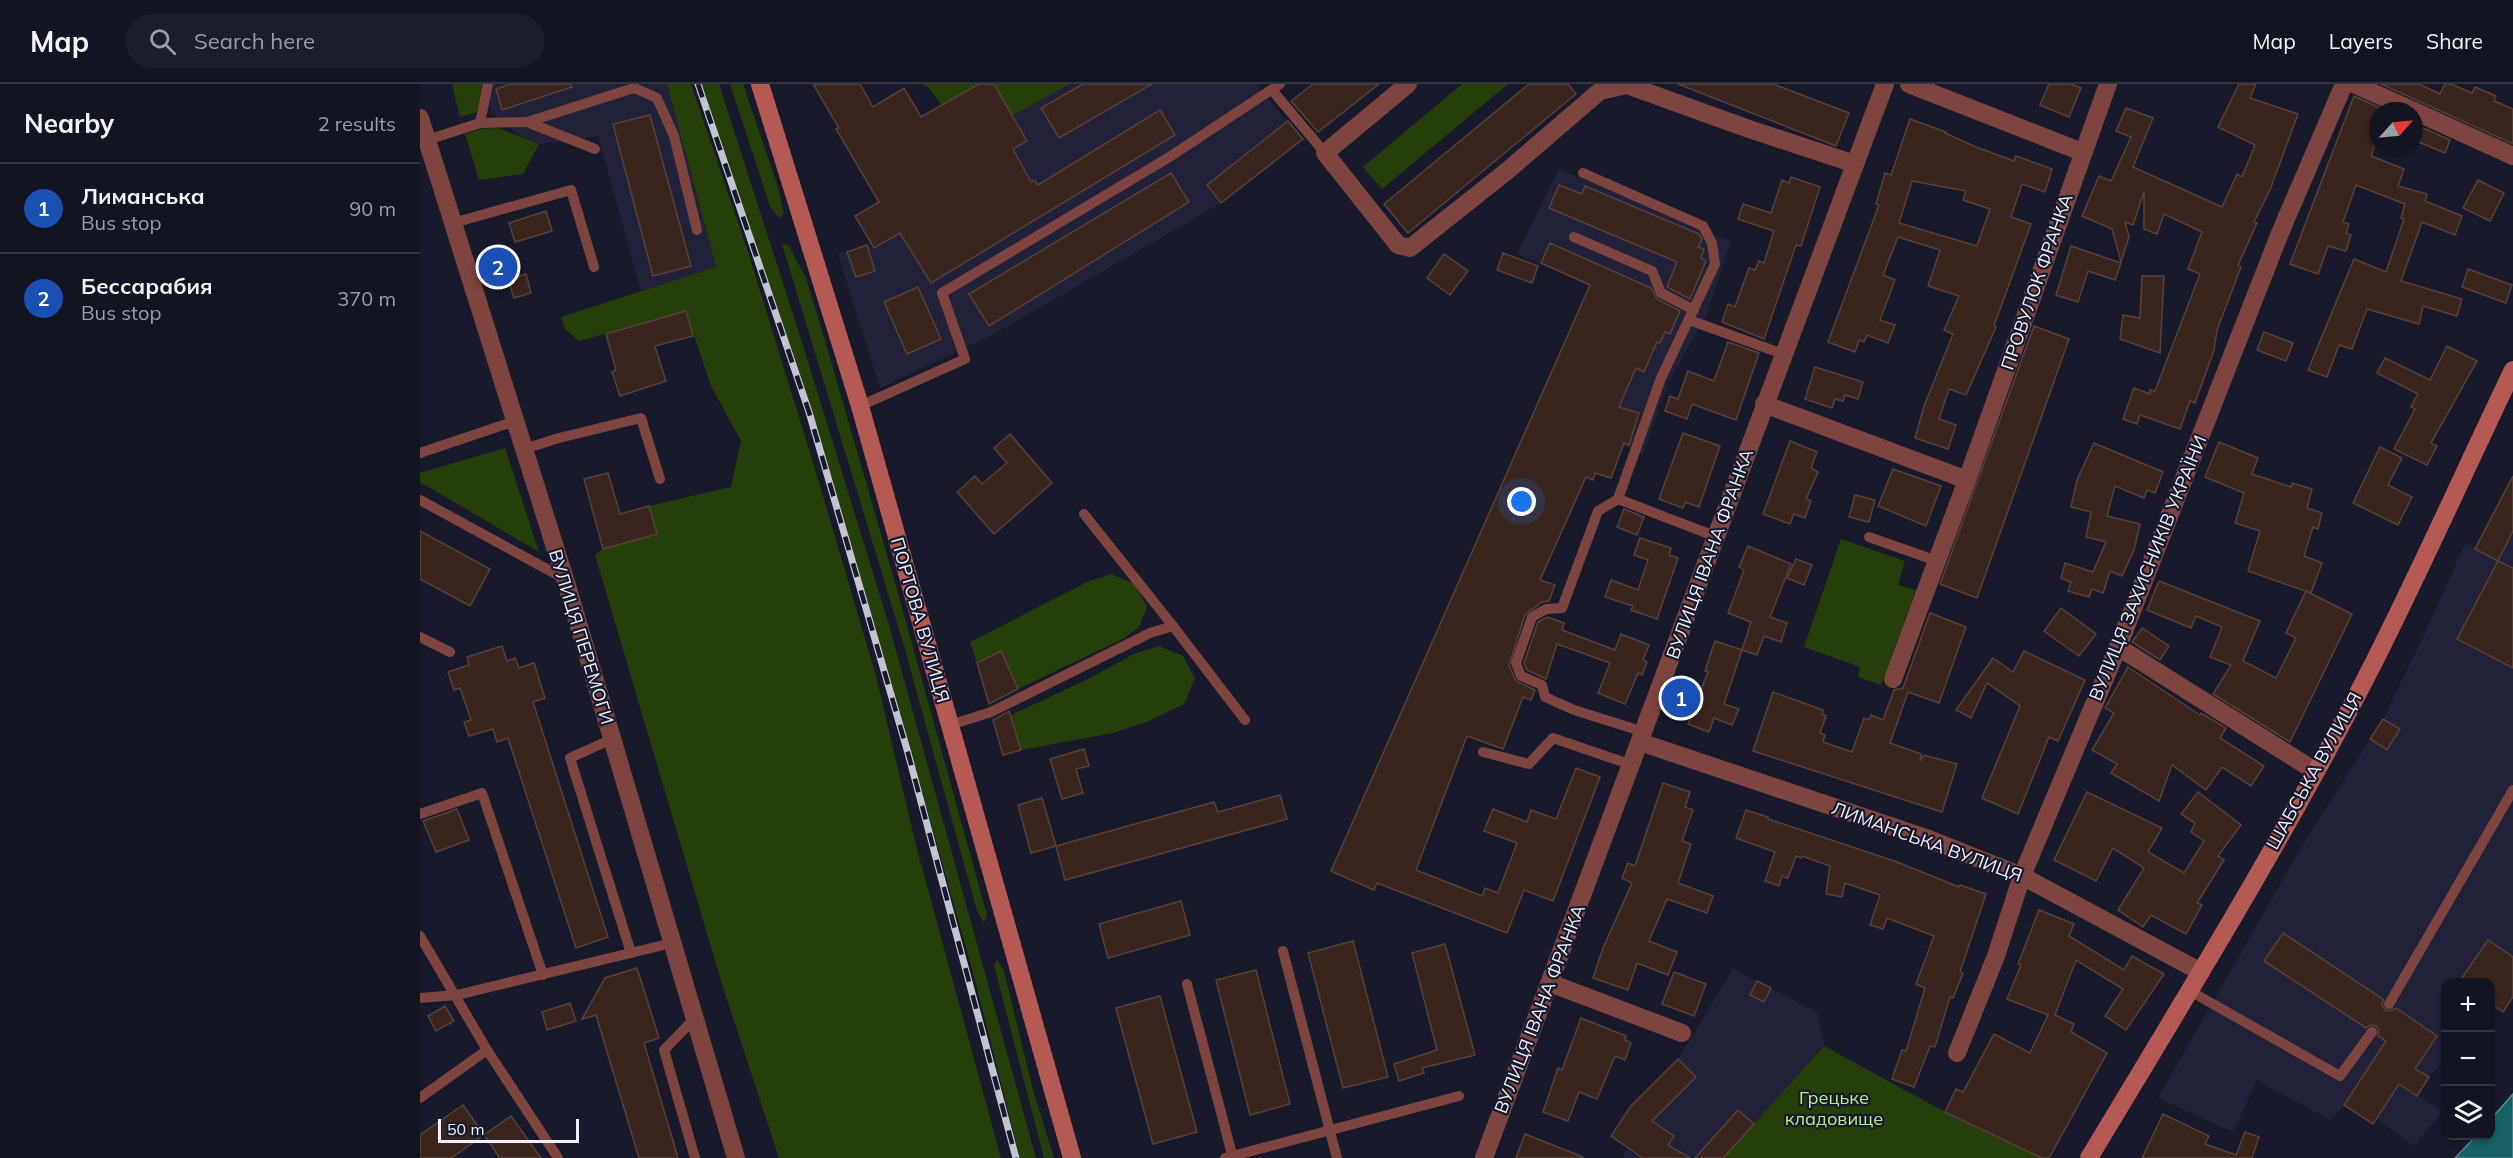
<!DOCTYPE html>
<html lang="en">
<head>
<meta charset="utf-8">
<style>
	body { margin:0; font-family:Mulish,sans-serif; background:#1b1d2a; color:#f1f3f6 }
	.controls { position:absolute; right:18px; bottom:18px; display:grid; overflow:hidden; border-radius:12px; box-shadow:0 2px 4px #0004 }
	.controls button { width:54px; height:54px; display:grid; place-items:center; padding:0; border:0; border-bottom:2px solid #31333f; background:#121421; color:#f1f3f6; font:30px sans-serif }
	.compass { position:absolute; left:1949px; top:18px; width:54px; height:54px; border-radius:50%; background:#121421; box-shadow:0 2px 4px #0004; rotate:63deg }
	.scale { position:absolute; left:18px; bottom:15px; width:141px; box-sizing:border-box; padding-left:6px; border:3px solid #eef0fd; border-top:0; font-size:16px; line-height:21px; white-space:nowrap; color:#eef0fd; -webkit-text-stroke:4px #181a2c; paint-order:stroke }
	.you { position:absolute; left:1102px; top:418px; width:21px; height:21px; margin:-15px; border:4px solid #fff; border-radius:50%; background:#1a73e8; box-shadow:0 0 0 9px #1a73e833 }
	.badge { display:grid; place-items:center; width:39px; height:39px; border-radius:50%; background:#d93025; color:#fff; font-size:20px; font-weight:700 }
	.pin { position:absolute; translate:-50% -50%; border:3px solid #fff; box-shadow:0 2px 6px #0006 }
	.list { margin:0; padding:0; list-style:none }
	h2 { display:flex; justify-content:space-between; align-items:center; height:78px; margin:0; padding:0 24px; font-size:26px }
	h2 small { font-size:20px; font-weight:400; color:#9c9ea5 }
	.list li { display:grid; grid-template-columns:39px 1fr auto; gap:18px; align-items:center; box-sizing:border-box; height:90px; padding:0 24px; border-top:2px solid #31333f }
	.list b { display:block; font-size:22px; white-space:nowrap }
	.list p { margin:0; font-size:20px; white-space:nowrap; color:#9c9ea5 }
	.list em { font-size:20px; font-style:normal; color:#9c9ea5 }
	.icon { flex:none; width:33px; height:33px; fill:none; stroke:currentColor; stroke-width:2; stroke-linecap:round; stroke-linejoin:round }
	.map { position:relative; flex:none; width:2093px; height:1074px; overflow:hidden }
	header { display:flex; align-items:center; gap:36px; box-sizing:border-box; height:84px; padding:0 30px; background:#121421; border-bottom:2px solid #31333f }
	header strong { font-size:28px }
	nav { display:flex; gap:33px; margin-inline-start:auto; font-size:21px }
	.search { width:420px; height:54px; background:#1b1d2a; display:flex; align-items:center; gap:15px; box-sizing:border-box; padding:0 21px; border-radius:33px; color:#9c9ea5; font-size:22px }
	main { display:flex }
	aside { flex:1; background:#121421 }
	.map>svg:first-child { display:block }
	.built { fill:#21223a }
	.green { fill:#263e09 }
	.water { fill:#166062; stroke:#578b90; stroke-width:1.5 }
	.building { fill:#3a241e; stroke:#59413a; stroke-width:1.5; fill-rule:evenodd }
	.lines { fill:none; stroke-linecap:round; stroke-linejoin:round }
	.service { stroke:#7d4440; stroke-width:10 }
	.minor { stroke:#7d4440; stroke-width:18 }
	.secondary { stroke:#b45954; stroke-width:18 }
	.rail-casing { stroke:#c2c4d2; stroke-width:7 }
	.rail { stroke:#181a2c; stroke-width:4.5; stroke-dasharray:14; stroke-linecap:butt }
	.labels { text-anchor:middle; stroke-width:4.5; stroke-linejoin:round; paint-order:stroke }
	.street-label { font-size:18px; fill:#eef0fd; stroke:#181a2c }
	.park-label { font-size:18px; fill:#b8ee86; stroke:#181a2c }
</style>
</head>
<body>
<header>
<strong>Map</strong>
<div class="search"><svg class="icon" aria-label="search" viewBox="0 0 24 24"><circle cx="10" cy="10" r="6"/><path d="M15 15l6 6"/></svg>Search here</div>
<nav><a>Map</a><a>Layers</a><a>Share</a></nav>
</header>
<main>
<aside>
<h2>Nearby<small>2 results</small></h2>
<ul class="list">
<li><span class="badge" style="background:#1a4fb4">1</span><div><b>Лиманська</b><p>Bus stop</p></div><em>90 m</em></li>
<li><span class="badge" style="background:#1a4fb4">2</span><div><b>Бессарабия</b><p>Bus stop</p></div><em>370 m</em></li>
</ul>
</aside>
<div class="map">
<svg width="2093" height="1074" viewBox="0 0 2093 1074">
	<rect width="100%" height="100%" fill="#181a2c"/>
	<g class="built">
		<path d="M64,0H247L296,183L221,207L178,52L119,60L98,51L72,28Z"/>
		<path d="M650,0H836L868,38L801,119L574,250L460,304L418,170L447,161L455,164L546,109L593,65L606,58L592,32Z"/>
		<path d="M1139,85L1311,157L1286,232L1248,299L1223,370L1158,344L1213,220L1097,170Z"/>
		<path d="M2093,392V913L2083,928L2073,921L2071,925L2070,898H2026L2025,975L2009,993L1997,1011L2023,1027L1994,1062L1957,1035L1925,1021L1910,1036L1837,996L1813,1048L1738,1014L1885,757L1963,635L2009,541L2045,459L2056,464Z"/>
		<path d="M1313,885L1398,929L1404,962L1303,1074H1203L1206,1063L1191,1052L1211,1022L1258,975Z"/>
	</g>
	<g class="green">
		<path d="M32,0H63L57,28L40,33Z"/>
		<path d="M247,0H271L329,171L399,398L456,592L497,765L581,1074H359L302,900L175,471L183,465L237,450L229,422L311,403L321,357L291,302L266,227L159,257L145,245L141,233L296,183Z"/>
		<path d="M282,0H299L381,255L469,541L616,1074H600L555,896L480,629L384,304Z"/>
		<path d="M310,0H323L358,103L364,130L359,134L350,122Z"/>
		<path d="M502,0H559L521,21L510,5Z"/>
		<path d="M574,0H650L592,32Z"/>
		<path d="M1042,0H1088L962,105L943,83Z"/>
		<path d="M78,44L119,60L103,90L59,96L45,50L61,45Z"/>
		<path d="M362,160L369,162L386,194L404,253L474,495L567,831L564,839L557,827L484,562Z"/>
		<path d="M85,364L119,468L0,398V389Z"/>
		<path d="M1421,455L1485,477L1478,501L1496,506L1461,601L1438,593L1440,583L1384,563Z"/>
		<path d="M691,490L715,500L727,523L719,543L703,555L598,605L581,568L557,579L550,558L667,498Z"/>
		<path d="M739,562L763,572L775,594L764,620L729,637L693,649L601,666L591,631L668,595L714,570Z"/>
		<path d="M577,876L584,887L613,1006L634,1074H624L574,881Z"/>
		<path d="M1404,962L1525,1028L1622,1074H1303Z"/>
	</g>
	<path class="water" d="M2093,1010V1074H2035L2056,1052H2070L2071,1035Z"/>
	<g class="building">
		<path d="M91,0H151L152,3L82,26L76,5Z"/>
		<path d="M393,0H440L453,23L484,4L501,33L559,0H574L607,57L593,65L611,98L614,96L618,101L740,26L755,51L511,199L480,149L454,164L435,132L459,118L416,45L419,44Z"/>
		<path d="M663,0H732L639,54L621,24Z"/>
		<path d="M893,0H959L898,48L871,17Z"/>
		<path d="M1109,0H1148L1156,10L988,149L964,120Z"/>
		<path d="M1258,0H1353L1429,29L1416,62Z"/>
		<path d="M1629,0H1651L1661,4L1649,33L1620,21Z"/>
		<path d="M1819,0H1836L1830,14L1878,30L1850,106L1834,138L1837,139L1818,181L1821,183L1797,246L1794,266L1775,319L1770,317L1760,345L1720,331L1717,340L1703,335L1714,304L1730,310V306L1735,307L1780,190L1768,185L1782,148L1744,130L1737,150L1724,145V108L1713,141L1705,138L1709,153L1701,178L1692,145L1662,132L1679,92L1691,97L1711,53L1696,47L1706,24L1733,34L1713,83L1802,123L1817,90L1822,93L1835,61L1798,43Z"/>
		<path d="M1961,0H1999L2020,10L2025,0H2031L2052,9L2055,3L2076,12L2074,17L2093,25V60Z"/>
		<path d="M1934,12L1967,27H1958V52L1951,72L1984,85L1978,102L2007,110L2005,117L2042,132L2035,151L2002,138L1981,197L2042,215L2037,232L2003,222L1999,240L1947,225L1932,265L1919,261L1907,293L1888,286L1934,175L1966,188L1984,135L1981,134L1985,120L1936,101L1923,138L1929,140L1926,149L1931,151L1926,167L1908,162L1898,190L1870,180Z"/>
		<path d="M230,31L271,182L233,192L193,40Z"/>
		<path d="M1490,35L1526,48L1525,49L1556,63L1594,77L1596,72L1632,85L1625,108L1602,100L1591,133L1611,140L1574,242L1576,243L1546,311L1529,305L1519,335L1536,341L1528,365L1495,354L1504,322L1533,250L1524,246L1539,212L1508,202L1520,166L1478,153L1463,191L1475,196L1460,236L1475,241L1468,259L1447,251L1444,258L1439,256L1435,268L1408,258L1459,121L1456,120L1465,89L1471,91ZM1492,97L1546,107L1543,116L1570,125L1557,162L1479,139Z"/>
		<path d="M868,37L883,55L801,119L787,101Z"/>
		<path d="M2001,43L2030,56L2025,69L1996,57Z"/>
		<path d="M751,89L769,118L569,242L549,210Z"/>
		<path d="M1371,93L1400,103L1381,162L1376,161L1344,255L1302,238L1308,220L1315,223L1329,184L1335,186L1339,177L1344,179L1354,147L1318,135L1323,120L1351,129L1362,96L1369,99Z"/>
		<path d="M2058,96L2084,109L2070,137L2043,124Z"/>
		<path d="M1139,101L1162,110L1165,102L1279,150L1282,155L1278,163L1284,165L1281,174L1286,177L1270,215L1247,203L1257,178L1129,124Z"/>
		<path d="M126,127L132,147L95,158L89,139Z"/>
		<path d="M1130,159L1231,204L1237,215L1260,227L1250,250L1245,248L1240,259L1237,258L1224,288L1216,284L1199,323L1219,329L1209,361L1204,359L1191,394L1175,389L1173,396L1166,393L1120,496L1135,501L1129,517L1122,518L1105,531L1089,581L1096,597L1115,606L1111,616L1103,613L1083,665L1047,652L996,786L1062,812L1065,804L1078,809L1097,759L1064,747L1073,725L1107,738L1111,726L1136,735L1156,684L1180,693L1133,817L1104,806L1087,849L957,799L954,806L911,787L1170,201L1121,179Z"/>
		<path d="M447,161L455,187L436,193L427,168Z"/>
		<path d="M1651,162L1701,179L1695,196L1668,187L1658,218L1636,211Z"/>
		<path d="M1083,169L1118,182L1112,199L1077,186Z"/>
		<path d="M1024,170L1048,187L1030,211L1007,194Z"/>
		<path d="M2048,185L2092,201L2086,219L2042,203Z"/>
		<path d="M106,190L111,209L94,214L88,195Z"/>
		<path d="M1722,192H1744L1740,269L1700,255L1703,231L1720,234Z"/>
		<path d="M498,203L521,255L487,270L464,218Z"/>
		<path d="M266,227L273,252L235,262L246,297L200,312L192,288L196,286L186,250Z"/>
		<path d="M1614,242L1649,255L1557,514L1520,500Z"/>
		<path d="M1844,248L1873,259L1866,277L1837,266Z"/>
		<path d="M1308,258L1339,269L1316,336L1272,320L1267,335L1245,327L1250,312L1258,315L1268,287L1294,297Z"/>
		<path d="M2027,262L2057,277L2011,359L2017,362L2007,381L1974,365L1995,325L1991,323L1998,310L1957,289L1965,274L2010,296Z"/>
		<path d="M1395,283L1443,298L1438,315L1425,311L1423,317L1415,315L1412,324L1385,315Z"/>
		<path d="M1263,349L1300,362L1279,423L1265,418L1263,424L1239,415Z"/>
		<path d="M590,350L632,399L574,450L537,408L555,392L562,400L587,379L574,364Z"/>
		<path d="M1370,357L1397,368L1391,384L1398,388L1386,415L1391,417L1385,434L1374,430L1370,440L1343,430Z"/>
		<path d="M1799,358L1838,374L1832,390L1871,403L1872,399L1892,405L1887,424L1902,429L1898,445L1893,443L1884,472L1902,479L1891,509L1828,487L1840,447L1815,439L1824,409L1785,393Z"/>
		<path d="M1674,359L1743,388L1735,409L1727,406L1724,414L1695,402L1687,432L1720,440L1714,466L1702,492L1690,487L1683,509L1672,505L1669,513L1648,507L1651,498L1641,494L1645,479L1673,488L1686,458L1666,453L1671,428L1651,423L1657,396Z"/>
		<path d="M1960,363L1982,374L1968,401L1992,413L1978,441L1933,419Z"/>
		<path d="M1473,385L1521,402L1506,442L1458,422Z"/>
		<path d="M188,389L200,430L229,422L237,450L183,465L164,395Z"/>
		<path d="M2093,392V447L2078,477L2055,465Z"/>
		<path d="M1435,411L1455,416L1449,438L1429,433Z"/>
		<path d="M1204,425L1224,433L1217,451L1197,443Z"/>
		<path d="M0,447L70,485L50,522L0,495Z"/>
		<path d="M1220,454L1251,464L1249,471L1258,474L1237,535L1211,526L1213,522L1185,513L1191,496L1218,506L1228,476L1214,471Z"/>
		<path d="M1328,462L1371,480L1350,533L1367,539L1361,558L1344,552L1337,571L1322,566L1331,538L1308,529L1324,486L1319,483Z"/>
		<path d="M1376,475L1392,481L1384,501L1367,494Z"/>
		<path d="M2078,477L2093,484V584L2037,555Z"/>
		<path d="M1739,497L1840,537L1823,577L1856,594L1876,554L1866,549L1886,507L1932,530L1870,658L1793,610L1811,581L1790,573L1802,543L1776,532L1771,544L1727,526Z"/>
		<path d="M1641,524L1676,550L1659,572L1624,547Z"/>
		<path d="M1510,529L1546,543L1519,619L1488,608L1470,659L1501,670L1500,677L1504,671L1537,680L1522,728L1333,667L1353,608L1403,626L1402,630L1406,632L1400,649L1405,651L1403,658L1432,668L1444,634L1449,636L1451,631L1463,636L1474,606L1483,604Z"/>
		<path d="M1127,533L1144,539L1142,546L1195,566L1201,550L1229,561L1223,576L1227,578L1222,591L1218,589L1205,620L1178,609L1190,579L1137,560L1126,595L1107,586L1104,579L1118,538Z"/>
		<path d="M1722,544L1749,562L1740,576L1712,558Z"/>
		<path d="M1295,557L1322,566L1304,620L1319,625L1312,641L1294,634L1289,648L1268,640L1288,588L1285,587Z"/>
		<path d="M82,562L87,577L95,574L99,584L114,579L125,614L113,618L188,853L156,864L88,654L77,658L73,645L49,652L44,638L51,636L40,604L34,606L28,588L49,581L47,573Z"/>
		<path d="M581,567L598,605L569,620L557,579Z"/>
		<path d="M1604,567L1665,596L1638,657L1629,653L1598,730L1562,714L1600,622L1567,599L1551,634L1536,626L1573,574L1593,588Z"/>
		<path d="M1708,583L1780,631L1781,629L1806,644L1800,654L1844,682L1831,702L1802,683L1786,706L1752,681L1739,717L1691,689L1697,680L1672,666L1694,629L1685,624Z"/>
		<path d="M589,627L601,666L583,671L573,636Z"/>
		<path d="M1963,635L1980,645L1967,666L1950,655Z"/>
		<path d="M664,665L669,682L656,685L663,709L642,715L630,675Z"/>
		<path d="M1243,699L1270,708L1265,723L1273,726L1262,757L1271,760L1258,799L1293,812L1287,829L1247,815L1229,857L1257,868L1248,891L1217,879L1208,906L1173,894L1183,864L1212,799L1202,794L1208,779L1215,782Z"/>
		<path d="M1667,708L1742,744L1728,768L1764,789L1784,757L1771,748L1775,739L1761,730L1778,708L1821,741L1798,772L1804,776L1777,819L1782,821L1766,850L1731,831L1723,843L1698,826L1724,784L1693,764L1676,797L1634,776Z"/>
		<path d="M860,711L867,735L645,796L636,762L794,718L798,728Z"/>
		<path d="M622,714L636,762L611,769L598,721Z"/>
		<path d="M37,725L49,756L16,768L3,737Z"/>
		<path d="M1326,726L1348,733V735L1477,778L1539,803L1540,801L1566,810L1540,888L1543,889L1533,914L1530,913L1515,963L1510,962L1494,1003L1472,995L1482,966L1486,967L1505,904L1496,900L1514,852L1467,834L1463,845L1450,841L1460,811L1425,799L1422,813L1406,810L1410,782L1382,772L1381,774L1376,772L1368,794L1362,792L1359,802L1345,797L1355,768L1316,754Z"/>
		<path d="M761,817L770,851L688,874L679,840Z"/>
		<path d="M1619,826L1654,840L1649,852L1704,886L1712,872L1744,890L1706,946L1685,932L1703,905L1656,876L1635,931L1654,940L1651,948L1687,969L1629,1074H1622L1525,1028L1536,1005L1543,1008L1574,950L1610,969L1628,931L1587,915L1601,881L1598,880Z"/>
		<path d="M1863,849L1963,915L1962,921L1965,926L1970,927L1976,924L2017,952L1995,985L2009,993L1997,1012L1979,1000L1953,1040L1924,1021L1966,957L1958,952L1959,946L1956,942L1950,941L1946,944L1844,877Z"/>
		<path d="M2068,856L2093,873V913L2083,928L2070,919V898H2039Z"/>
		<path d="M933,857L968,993L923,1004L888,869Z"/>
		<path d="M1025,860L1055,971L1002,984L1004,989L979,997L974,980L1017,966L992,869Z"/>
		<path d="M217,884L239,954L224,959L258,1074H219L176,931L162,935L185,894Z"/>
		<path d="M836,886L870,1020L830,1031L796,896Z"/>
		<path d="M1254,888L1286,900L1274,932L1242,920Z"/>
		<path d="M1337,897L1351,904L1344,918L1330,911Z"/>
		<path d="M740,912L777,1048L733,1060L696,924Z"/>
		<path d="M150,919L156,937L127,946L122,928Z"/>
		<path d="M25,922L34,937L16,947L8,932Z"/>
		<path d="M1161,934L1206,952L1205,956L1211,959L1205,976L1195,972L1177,1015L1159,1008L1148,1037L1123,1028L1138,984L1142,986Z"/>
		<path d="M1258,975L1276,993L1232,1037L1254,1052L1248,1061L1270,1074H1223L1191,1052L1211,1022Z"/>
		<path d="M43,1021L64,1051L31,1074H0V1051Z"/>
		<path d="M1318,1026L1334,1040L1303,1074H1275Z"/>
		<path d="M1743,1030L1789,1052L1785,1060L1816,1071L1825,1048L1839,1053L1832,1074H1722Z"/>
		<path d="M91,1032L121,1074H80L64,1051Z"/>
		<path d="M1105,1050L1163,1073V1074H1096Z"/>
	</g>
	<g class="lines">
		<g class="service">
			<path d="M852,6L905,69"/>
			<path d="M107,38L175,65"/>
			<path d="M60,39L68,0"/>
			<path d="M7,56L60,39L107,38L214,4L237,14L254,52L277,146"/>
			<path d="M1163,89L1283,142L1292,159L1295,180L1241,294L1198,415L1297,453"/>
			<path d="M33,139L151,106L174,183"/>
			<path d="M1154,153L1232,187L1241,209L1274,226"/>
			<path d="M1269,236L1363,270"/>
			<path d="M440,322L545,275L522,209L751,72L860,0"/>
			<path d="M104,365L139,354L221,334L240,395"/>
			<path d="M0,369L95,337"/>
			<path d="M1198,415L1178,427L1142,524L1126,525L1112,533L1096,579L1101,592L1122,601L1125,613L1154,626L1224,648"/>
			<path d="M0,416L145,495"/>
			<path d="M1449,453L1517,477"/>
			<path d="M753,542L825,636"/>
			<path d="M0,553L30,568"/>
			<path d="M530,641L571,628L730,549L753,542L664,430"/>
			<path d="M192,655L150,674L211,869"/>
			<path d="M1063,668L1109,680L1133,654L1212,681"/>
			<path d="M0,730L62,709L123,891"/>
			<path d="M0,852L67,966L138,1074"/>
			<path d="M863,867L917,1074"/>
			<path d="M767,900L813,1074"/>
			<path d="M1770,907L1920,992L1952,948"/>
			<path d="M0,914L37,911L252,859"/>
			<path d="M1969,920L2093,706"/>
			<path d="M275,934L244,966L275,1074"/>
			<path d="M0,1014L67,966"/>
			<path d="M805,1074L1039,1012"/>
		</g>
		<g class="minor">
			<path d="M988,0L905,69L978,161L990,164L1087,87L1180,7L1207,1L1329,45L1435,80"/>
			<path d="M1489,0L1662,68"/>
			<path d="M1934,0L1994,27"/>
			<path d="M1994,27L2093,72"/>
			<path d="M0,34L145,495L316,1074"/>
			<path d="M1344,320L1547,396L1688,0"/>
			<path d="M1698,563L1895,687"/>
			<path d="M1473,595L1547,396"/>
			<path d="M1220,658L1509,755L1602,792L1781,888"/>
			<path d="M1130,899L1262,949"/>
			<path d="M1537,969L1576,872L1602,792L1698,563L1860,149L1924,0"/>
			<path d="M1064,1074L1465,0"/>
		</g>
		<g class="secondary">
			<path d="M340,0L440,322L652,1074"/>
			<path d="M1669,1074C1767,911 1867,749 1953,580C2002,483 2046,384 2093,286"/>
		</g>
		<defs>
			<path id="rail" d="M278,0L389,328L488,669L596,1074"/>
		</defs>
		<use href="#rail" class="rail-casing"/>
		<use href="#rail" class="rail"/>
	</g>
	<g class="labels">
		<g class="street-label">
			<text transform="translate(1617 198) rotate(-71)" y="6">ПРОВУЛОК ФРАНКА</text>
			<text transform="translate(1290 470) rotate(-70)" y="6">ВУЛИЦЯ ІВАНА ФРАНКА</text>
			<text transform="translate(1728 484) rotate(-68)" y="6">ВУЛИЦЯ ЗАХИСНИКІВ УКРАЇНИ</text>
			<text transform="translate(500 536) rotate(74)" y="6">ПОРТОВА ВУЛИЦЯ</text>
			<text transform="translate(161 553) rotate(73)" y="6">ВУЛИЦЯ ПЕРЕМОГИ</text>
			<text transform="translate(1894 687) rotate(-61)" y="6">ШАБСЬКА ВУЛИЦЯ</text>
			<text transform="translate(1507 758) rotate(20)" y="6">ЛИМАНСЬКА ВУЛИЦЯ</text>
			<text transform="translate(1120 925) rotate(-69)" y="6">ВУЛИЦЯ ІВАНА ФРАНКА</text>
		</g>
		<g class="park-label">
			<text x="1414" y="1020">Грецьке<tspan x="1414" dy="21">кладовище</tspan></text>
		</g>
	</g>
</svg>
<div class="controls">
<button>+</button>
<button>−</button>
<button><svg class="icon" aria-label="layers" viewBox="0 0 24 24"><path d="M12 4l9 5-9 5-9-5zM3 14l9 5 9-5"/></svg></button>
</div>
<svg class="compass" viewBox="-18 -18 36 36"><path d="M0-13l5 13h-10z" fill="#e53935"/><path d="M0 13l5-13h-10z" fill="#9c9ea5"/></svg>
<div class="scale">50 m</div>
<div class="you"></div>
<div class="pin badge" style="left:1261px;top:614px;background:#1a4fb4">1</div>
<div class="pin badge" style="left:78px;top:183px;background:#1a4fb4">2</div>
</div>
</main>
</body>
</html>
